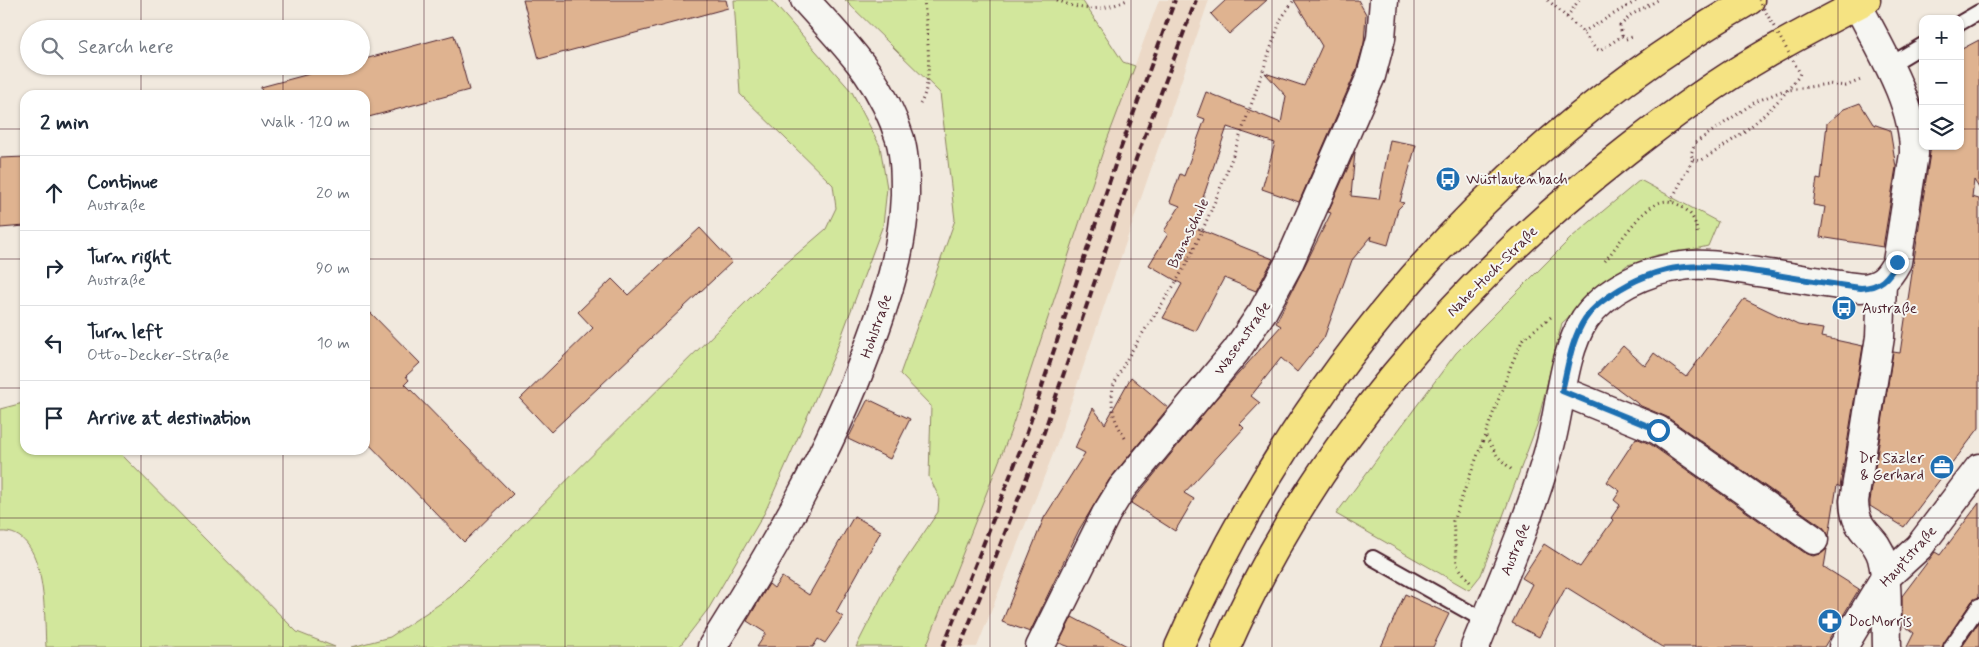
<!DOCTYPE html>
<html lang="en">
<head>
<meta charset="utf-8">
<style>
	body { margin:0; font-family:Mynerve,sans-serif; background:#f2f2f3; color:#1f2937 }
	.controls { position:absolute; right:15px; top:15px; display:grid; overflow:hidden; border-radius:10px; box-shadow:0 1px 4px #0004 }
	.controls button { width:45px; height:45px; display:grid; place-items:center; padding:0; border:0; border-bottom:1px solid #e0e1e3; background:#fff; color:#1f2937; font:25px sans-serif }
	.stop { position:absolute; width:15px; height:15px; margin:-11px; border:4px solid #1f6fb2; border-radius:50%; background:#fff }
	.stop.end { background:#1f6fb2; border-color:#fff; box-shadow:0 1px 5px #0008 }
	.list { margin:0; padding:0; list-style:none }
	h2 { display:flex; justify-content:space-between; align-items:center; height:65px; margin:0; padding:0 20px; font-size:21px }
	h2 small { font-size:16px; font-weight:400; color:#747a83 }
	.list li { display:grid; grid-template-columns:32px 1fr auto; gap:15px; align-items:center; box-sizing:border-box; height:75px; padding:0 20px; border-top:1px solid #e0e1e3 }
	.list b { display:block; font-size:19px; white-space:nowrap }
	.list p { margin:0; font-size:16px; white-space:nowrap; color:#747a83 }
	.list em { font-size:16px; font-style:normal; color:#747a83 }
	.icon { flex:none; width:28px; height:28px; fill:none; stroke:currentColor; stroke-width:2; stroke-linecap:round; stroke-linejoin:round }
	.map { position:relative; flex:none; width:1979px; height:647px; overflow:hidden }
	.search { position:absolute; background:#fff; box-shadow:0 1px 4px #0004; left:20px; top:20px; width:350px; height:55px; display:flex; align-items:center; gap:12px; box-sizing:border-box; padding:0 18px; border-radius:28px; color:#747a83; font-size:19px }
	.panel { position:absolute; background:#fff; box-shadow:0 1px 4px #0004; left:20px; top:90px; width:350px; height:365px; border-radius:15px }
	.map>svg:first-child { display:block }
	.built { fill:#ecd9c7 }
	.green { fill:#d2e79c; stroke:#8e8364 }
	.building { fill:#dfb390; stroke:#4a1f2b }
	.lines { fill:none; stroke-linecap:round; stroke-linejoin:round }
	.lane-casing { stroke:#4a1f2b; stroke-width:18 }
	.street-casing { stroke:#4a1f2b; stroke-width:31 }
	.primary-casing { stroke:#4a1f2b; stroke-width:31 }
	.path { stroke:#4a1f2b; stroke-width:3; stroke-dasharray:1 4; stroke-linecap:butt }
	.lane { stroke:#f6f6f2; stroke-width:14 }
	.street { stroke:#f6f6f2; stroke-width:28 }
	.primary { stroke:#f5e382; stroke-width:28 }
	.rail { stroke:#4a1f2b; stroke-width:4; stroke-dasharray:8 4; stroke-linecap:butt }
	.path-bridge { stroke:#4a1f2b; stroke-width:3; stroke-dasharray:1 4; stroke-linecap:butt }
	.route { stroke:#1f6fb2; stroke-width:6 }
	.grid { fill:none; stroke:#4a1f2b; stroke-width:1; stroke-opacity:0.55 }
	.labels { text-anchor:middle; stroke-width:4; stroke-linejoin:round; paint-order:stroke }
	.poi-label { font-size:15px; fill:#4a1f2b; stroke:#f6f6f2; text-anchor:start }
	.street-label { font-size:15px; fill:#4a1f2b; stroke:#f6f6f2 }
</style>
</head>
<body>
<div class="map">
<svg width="1979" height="647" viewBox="0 0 1979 647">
	<rect width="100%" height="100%" fill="#f1e9de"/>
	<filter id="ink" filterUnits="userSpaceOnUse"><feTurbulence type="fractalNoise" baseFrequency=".02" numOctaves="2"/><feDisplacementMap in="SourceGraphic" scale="10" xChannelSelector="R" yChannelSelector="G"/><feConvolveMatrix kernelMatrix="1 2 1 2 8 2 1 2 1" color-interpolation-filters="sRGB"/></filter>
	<g filter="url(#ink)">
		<path class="built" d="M1159,0H1209L1055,449L977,647H926L1010,433L1104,148Z"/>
		<g class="green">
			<path d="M734,0H771L852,92L880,146L887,188L883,225L834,356L765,512L709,608L679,647H352L390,637L450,597L776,272L826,229L836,208L833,185L740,94Z"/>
			<path d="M845,0H1082L1123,62L1135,66L1104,148L1010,433L926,647H856L885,590L938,512L939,497L929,477L931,406L900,374L955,220L940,93Z"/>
			<path d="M1640,180L1718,222L1708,246L1627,265L1562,323L1537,425L1481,575L1469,590L1336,514L1456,353L1572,237Z"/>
			<path d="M23,403L25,404V450L118,451L297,632L335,647H46C44,616 48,528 0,532V409Z"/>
		</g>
		<g class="building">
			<path d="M523,0H726L728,8L539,59Z"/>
			<path d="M1226,0H1267L1229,34L1211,14Z"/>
			<path d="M1294,0H1358L1366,14L1364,43L1356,71L1299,202L1262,189L1275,143L1227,127L1193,227L1273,259L1256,291L1224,278L1196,331L1163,318L1182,284L1149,265L1168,234L1164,231L1180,206L1170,202L1180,174L1184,176L1205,119L1197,116L1206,92L1281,123L1286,96L1265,73L1304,86L1322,46Z"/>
			<path d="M454,35L469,90L365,118V95H262L261,87L339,66H361V60Z"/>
			<path d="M1979,40V188L1974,180L1972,197L1979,199V428L1904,527L1870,506V501L1893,352L1900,353L1931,146H1960V50Z"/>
			<path d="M1860,103L1873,124L1890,130L1896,167L1883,247L1820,237L1825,207L1813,205L1817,179L1821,180L1827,123L1844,109Z"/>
			<path d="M1390,140L1416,145L1400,202L1404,203L1398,209L1388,245L1371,240L1372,236L1352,260L1324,338L1297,372L1281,358L1251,396L1260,403L1240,424L1244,428L1184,493L1194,499L1175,531L1131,503L1214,401L1281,326L1276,323L1331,213L1328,212L1355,152L1351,196L1379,199Z"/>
			<path d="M25,157V226L0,228V158Z"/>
			<path d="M700,228L732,262L551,432L520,399L593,328L578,312L612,279L628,295Z"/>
			<path d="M1744,299L1798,325L1823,329L1821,337L1863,346L1840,487L1837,485L1829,536L1823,527L1667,417L1641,406L1598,374L1623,346L1645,366L1654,353L1686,377Z"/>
			<path d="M365,307L420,363L406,376L409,380L405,384L513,494L464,542L365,440Z"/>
			<path d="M1131,377L1168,408L1109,480L1079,530L1030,632L1002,622L1044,518L1085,453L1075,448L1093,408L1105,424Z"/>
			<path d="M868,399L910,419L890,459L848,439Z"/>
			<path d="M1636,438L1650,444L1805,553L1813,556L1821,554L1827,549L1824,567L1859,589L1824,647H1662L1566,587L1539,637L1512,623L1532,584L1522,578L1544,544L1580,567L1613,520L1611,518L1620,505L1614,500L1620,491L1607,482Z"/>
			<path d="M1979,503V597L1972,601L1942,647H1907L1914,633L1902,624V596L1935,552L1940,555Z"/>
			<path d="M854,516L881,531L836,612L843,617L825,643L818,639L813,647H757L766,633L747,621L769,584L774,588L782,577L809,595Z"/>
			<path d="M1405,594L1449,614L1433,647H1381Z"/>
			<path d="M1072,617L1129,647H1070L1059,643Z"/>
			<path d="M1979,622V647H1962Z"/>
		</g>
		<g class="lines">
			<defs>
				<g id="lane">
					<path d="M1960,23L1979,12"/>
					<path d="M1888,66L1923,45"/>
					<path d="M1373,558L1485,621"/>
					<path d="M1951,647L1979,606"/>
				</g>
				<g id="street">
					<path d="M1882,283L1880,337L1854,501C1855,535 1875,533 1882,558C1889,586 1886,619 1887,647"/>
					<path d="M1562,391L1658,430L1814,540"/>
					<path d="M712,647C772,552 829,454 868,349C887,299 903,249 905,195C905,177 905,157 900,139C881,78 846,46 805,0"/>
					<path d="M1040,647L1106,514L1122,488L1236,351L1263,311L1289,263L1371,76L1381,38L1384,0"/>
					<path d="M1475,647C1501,583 1529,520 1548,453C1561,412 1561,356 1585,319C1605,290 1647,270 1682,266C1709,262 1737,269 1764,273C1796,278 1829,284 1861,288C1880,287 1888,279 1897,262L1914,154C1915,102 1878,46 1855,0"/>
					<path d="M1843,647L1884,579L1919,547L1979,468"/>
				</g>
				<g id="primary">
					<path d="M1179,647C1296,380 1495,145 1750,0"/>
					<path d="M1226,647C1312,450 1457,283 1626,151C1668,118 1712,85 1759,58C1794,37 1830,19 1866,0"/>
				</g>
			</defs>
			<use href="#lane" class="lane-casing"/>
			<use href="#street" class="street-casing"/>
			<use href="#primary" class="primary-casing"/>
			<g class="path">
				<path d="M1057,0C1082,11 1101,12 1127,0"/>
				<path d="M1548,0L1583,32L1595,48L1600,51L1622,36"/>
				<path d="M1567,17L1579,0"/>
				<path d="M1583,32L1638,0"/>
				<path d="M1622,36L1626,39L1635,36"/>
				<path d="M1622,36L1620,26L1631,15L1658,0"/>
				<path d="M920,104C935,81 926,27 924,0"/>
				<path d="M1671,201L1693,159L1691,154L1695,143L1755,102L1782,91L1828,84L1846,86L1863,79"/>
				<path d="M1605,261C1618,245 1641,208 1661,202C1668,200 1673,202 1679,205C1693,213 1696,222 1698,237"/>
				<path d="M1486,437L1498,457L1513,471"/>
				<path d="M1125,438C1114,420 1110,409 1113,387C1132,342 1166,304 1188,260C1227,183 1252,100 1281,19L1294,0"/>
				<path d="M1470,582L1457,565L1453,521L1512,363L1523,339L1551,317"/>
			</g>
			<use href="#lane" class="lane"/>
			<use href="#street" class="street"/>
			<use href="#primary" class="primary"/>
			<g class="rail">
				<path d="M943,647L1025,438L1119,153L1175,0"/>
				<path d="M960,647L1040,444L1136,159L1196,0"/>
			</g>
			<path class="path-bridge" d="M1693,159L1700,161C1742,136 1769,115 1799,76L1800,73L1759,0"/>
		</g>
	</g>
	<g class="lines" filter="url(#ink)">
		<path class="route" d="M1658,430L1562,391C1568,367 1571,340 1585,319C1594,306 1606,298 1620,289C1672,258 1713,265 1771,274C1801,279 1831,284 1861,288C1880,287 1888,279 1897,262"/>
	</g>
	<path class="grid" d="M141,0V29M283,0V29M424,0V647M565,0V647M707,0V647M848,0V647M990,0V647M1131,0V647M1272,0V647M1414,0V647M1555,0V647M1696,0V647M1838,0V647M141,66V95M283,66V95M0,129H25M365,129H1923M1960,129H1979M0,259H25M365,259H1979M0,388H25M365,388H1979M141,450V647M283,450V647M0,518H1979"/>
	<defs>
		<symbol id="bus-disc" viewBox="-11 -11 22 22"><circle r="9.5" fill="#1f6fb2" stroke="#f6f6f2"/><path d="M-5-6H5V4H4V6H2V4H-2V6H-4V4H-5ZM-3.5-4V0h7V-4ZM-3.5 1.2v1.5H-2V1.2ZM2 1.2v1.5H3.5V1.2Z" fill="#fff"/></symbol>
		<symbol id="office-disc" viewBox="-11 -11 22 22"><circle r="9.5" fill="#1f6fb2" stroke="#f6f6f2"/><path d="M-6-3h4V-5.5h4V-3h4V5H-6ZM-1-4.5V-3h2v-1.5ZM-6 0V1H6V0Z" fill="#fff"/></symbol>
		<symbol id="pharmacy-disc" viewBox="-11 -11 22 22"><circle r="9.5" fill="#1f6fb2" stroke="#f6f6f2"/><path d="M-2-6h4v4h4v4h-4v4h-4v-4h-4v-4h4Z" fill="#fff"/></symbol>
	</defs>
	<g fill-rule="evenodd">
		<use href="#bus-disc" x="1434" y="165" width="28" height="28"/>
		<use href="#bus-disc" x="1830" y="294" width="28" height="28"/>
		<use href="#office-disc" x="1928" y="453" width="28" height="28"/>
		<use href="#pharmacy-disc" x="1816" y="607" width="28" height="28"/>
	</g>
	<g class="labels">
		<g class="poi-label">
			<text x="1466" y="184">Wüstlautenbach</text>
			<text x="1862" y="313">Austraße</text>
			<text x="1924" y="463" text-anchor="end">Dr. Säzler<tspan x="1924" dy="17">&amp; Gerhard</tspan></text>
			<text x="1848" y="626">DocMorris</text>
		</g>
		<g class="street-label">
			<text transform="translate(1188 233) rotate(-64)" y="5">Baumschule</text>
			<text transform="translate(1492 271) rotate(-45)" y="5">Nahe-Hoch-Straße</text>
			<text transform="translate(876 326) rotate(-71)" y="5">Hohlstraße</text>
			<text transform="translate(1242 338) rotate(-55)" y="5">Wasenstraße</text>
			<text transform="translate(1515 549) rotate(-68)" y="5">Austraße</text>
			<text transform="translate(1908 556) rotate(-48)" y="5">Hauptstraße</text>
		</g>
	</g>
</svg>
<div class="controls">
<button>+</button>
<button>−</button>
<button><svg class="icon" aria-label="layers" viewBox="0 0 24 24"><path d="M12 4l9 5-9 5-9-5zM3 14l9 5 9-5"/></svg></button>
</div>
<div class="stop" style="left:1658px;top:430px"></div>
<div class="stop end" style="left:1897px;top:262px"></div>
<div class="search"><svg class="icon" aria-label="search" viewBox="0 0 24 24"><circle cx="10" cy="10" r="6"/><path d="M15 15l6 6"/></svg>Search here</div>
<section class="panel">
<h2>2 min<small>Walk · 120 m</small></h2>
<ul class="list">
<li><svg class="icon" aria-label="ahead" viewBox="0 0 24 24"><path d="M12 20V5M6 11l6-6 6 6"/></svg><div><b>Continue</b><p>Austraße</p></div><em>20 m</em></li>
<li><svg class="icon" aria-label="right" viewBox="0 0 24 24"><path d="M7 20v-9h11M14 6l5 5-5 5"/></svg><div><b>Turn right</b><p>Austraße</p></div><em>90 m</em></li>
<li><svg class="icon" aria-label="left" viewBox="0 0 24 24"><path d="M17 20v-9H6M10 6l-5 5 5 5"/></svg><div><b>Turn left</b><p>Otto-Decker-Straße</p></div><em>10 m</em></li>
<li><svg class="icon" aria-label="arrive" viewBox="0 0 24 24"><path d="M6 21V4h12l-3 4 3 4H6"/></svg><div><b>Arrive at destination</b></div></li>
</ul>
</section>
</div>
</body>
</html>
